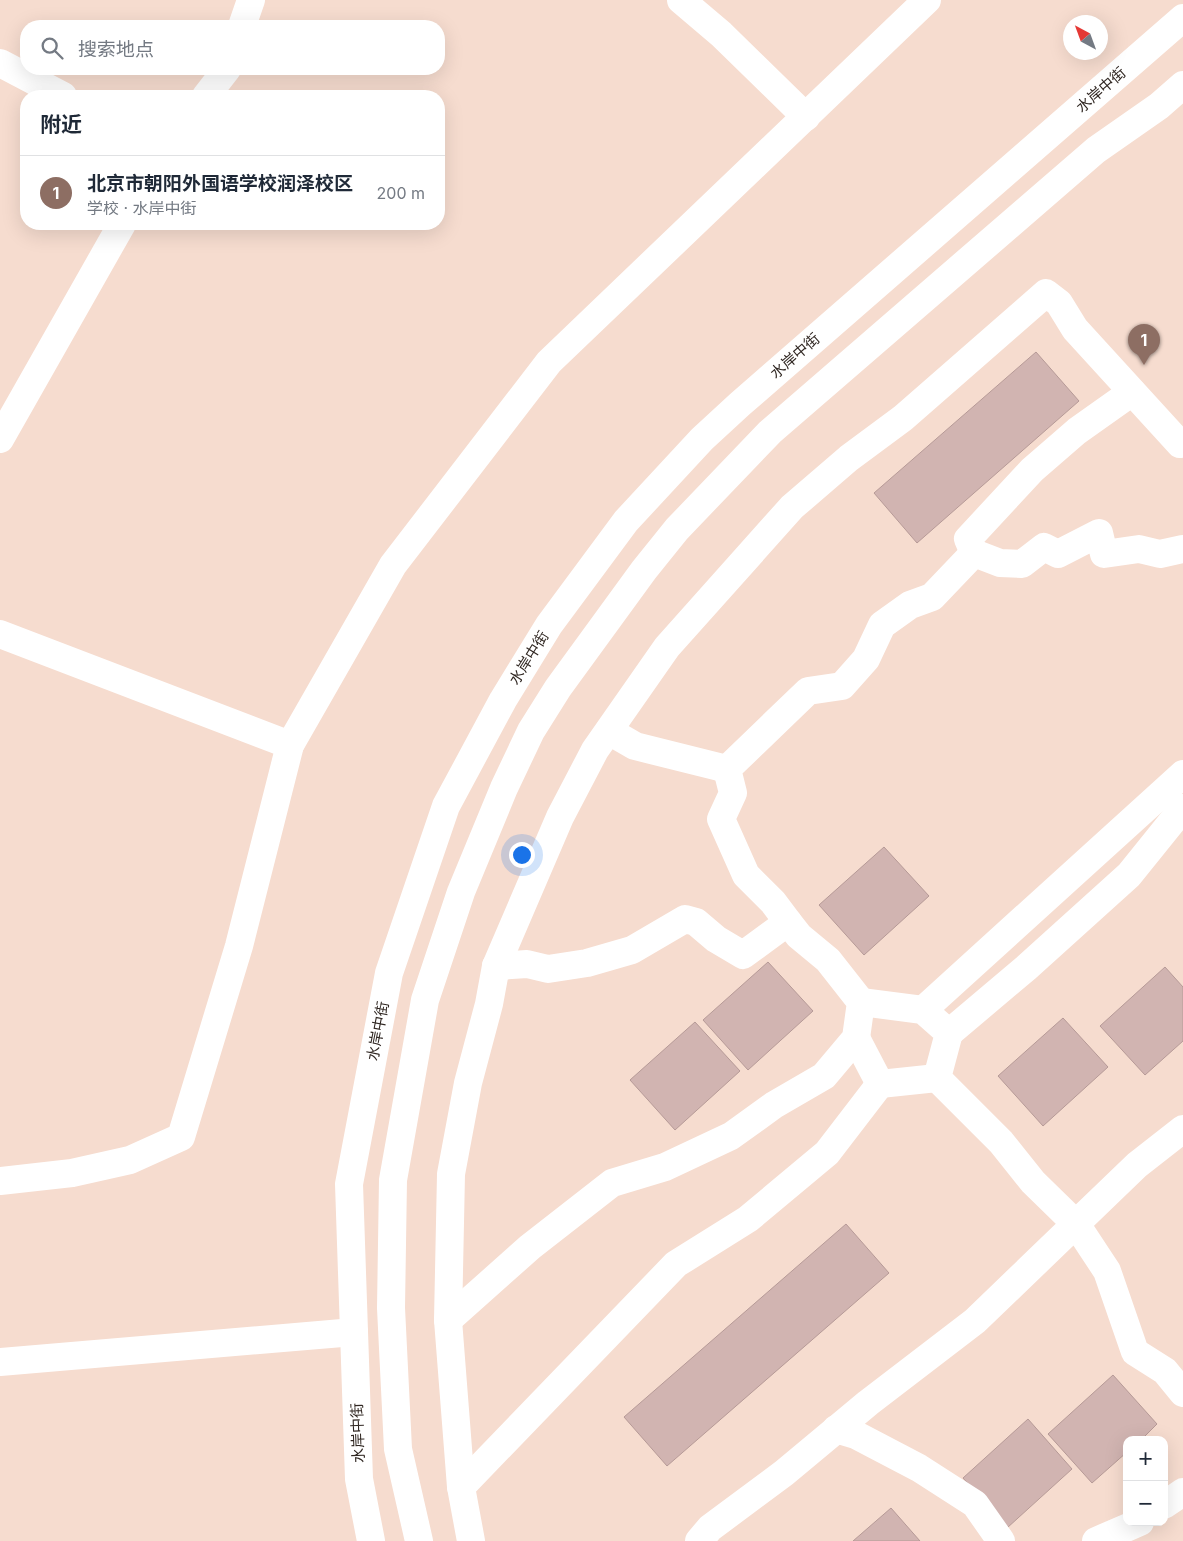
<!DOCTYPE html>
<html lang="zh">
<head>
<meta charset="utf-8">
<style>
	body { margin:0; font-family:Inter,"Noto Sans SC",sans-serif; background:#f6f6f7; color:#1f2937 }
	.controls { position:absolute; right:15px; bottom:15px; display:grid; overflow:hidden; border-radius:10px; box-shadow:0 5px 20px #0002 }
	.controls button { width:45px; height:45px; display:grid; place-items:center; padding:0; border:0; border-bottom:1px solid #e0e1e3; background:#fff; color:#1f2937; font:25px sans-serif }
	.compass { position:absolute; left:1063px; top:15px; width:45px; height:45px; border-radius:50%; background:#fff; box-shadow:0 5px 20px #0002; rotate:319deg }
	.you { position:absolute; left:521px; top:854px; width:18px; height:18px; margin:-12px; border:4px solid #fff; border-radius:50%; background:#1a73e8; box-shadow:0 0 0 8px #1a73e833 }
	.badge { display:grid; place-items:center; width:32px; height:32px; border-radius:50%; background:#0f766e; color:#fff; font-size:16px; font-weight:700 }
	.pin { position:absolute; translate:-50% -41px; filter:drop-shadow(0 1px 2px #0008) }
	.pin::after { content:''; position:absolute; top:26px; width:18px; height:15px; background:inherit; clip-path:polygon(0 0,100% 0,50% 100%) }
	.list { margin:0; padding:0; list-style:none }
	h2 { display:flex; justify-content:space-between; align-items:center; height:65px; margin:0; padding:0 20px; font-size:21px }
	h2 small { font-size:16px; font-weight:400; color:#747a83 }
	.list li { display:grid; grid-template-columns:32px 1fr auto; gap:15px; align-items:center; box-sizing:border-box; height:75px; padding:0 20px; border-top:1px solid #e0e1e3 }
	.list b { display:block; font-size:19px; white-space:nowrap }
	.list p { margin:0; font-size:16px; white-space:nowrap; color:#747a83 }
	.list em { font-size:16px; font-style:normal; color:#747a83 }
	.icon { flex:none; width:28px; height:28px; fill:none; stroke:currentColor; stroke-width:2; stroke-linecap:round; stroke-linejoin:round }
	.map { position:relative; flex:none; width:1183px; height:1541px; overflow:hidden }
	.search { position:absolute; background:#fff; box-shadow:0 5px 20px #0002; left:20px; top:20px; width:425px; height:55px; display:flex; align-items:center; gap:12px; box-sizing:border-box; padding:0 18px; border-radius:20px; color:#747a83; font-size:19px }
	.panel { position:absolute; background:#fff; box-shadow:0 5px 20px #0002; left:20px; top:90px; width:425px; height:140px; border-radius:20px }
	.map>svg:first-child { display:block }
	.building { fill:#d1b4b1; stroke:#b69a97 }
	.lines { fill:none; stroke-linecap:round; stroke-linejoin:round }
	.minor { stroke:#fff; stroke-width:28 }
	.labels { text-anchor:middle; stroke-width:4.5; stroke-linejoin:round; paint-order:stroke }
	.street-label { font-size:15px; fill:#302722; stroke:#fff }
</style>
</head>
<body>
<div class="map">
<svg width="1183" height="1541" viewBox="0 0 1183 1541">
	<rect width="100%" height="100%" fill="#f6dccf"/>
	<g class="building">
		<path d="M1036,352L1079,401L917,543L874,493Z"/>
		<path d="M884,847L929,896L864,955L819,905Z"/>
		<path d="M768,962L813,1011L748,1070L703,1020Z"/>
		<path d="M1165,967L1183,987V1041L1145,1075L1100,1026Z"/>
		<path d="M1063,1018L1108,1067L1043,1126L998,1076Z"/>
		<path d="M695,1022L740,1071L675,1130L630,1080Z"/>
		<path d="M846,1224L889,1273L667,1466L624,1417Z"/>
		<path d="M1113,1375L1157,1424L1141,1440H1127V1452L1092,1483L1048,1434Z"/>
		<path d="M1028,1419L1072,1469L1007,1528L963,1478Z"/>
		<path d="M891,1508L920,1541H853Z"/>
	</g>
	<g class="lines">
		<g class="minor">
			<path d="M681,0L721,34L806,117"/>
			<path d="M242,26L251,0"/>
			<path d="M0,63L63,96"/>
			<path d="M206,96L227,69"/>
			<path d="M0,439L122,224"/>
			<path d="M974,553L968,539L1032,470L1077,431L1132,392"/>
			<path d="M0,634L290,745"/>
			<path d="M609,731L635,746L727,769"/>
			<path d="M788,922L773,902L746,875L721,819L733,793L727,769L808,691L842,686L866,659L882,625L910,605L932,597L974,553L1000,563L1022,564L1044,547L1058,554L1099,533L1104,554L1139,549L1160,554L1183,549"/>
			<path d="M861,1002L923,1010L949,1033L937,1078L1001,1142L1033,1182L1076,1224L1107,1271L1135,1352L1165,1371L1183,1393"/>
			<path d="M923,1010L1183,774"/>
			<path d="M949,1033L1026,968L1129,875L1183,808"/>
			<path d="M856,1038L880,1084L937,1078"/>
			<path d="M0,1181L72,1173L130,1160L181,1137L239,946L290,745L393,565L549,362L927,0"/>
			<path d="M448,1320L530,1247L612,1183L665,1167L731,1136L774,1105L824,1076L856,1038L861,1002L828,960L799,936L788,922L743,955L716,939L696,922L685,919L632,950L587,963L548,969L527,964L496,966"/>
			<path d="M0,1362L354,1332"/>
			<path d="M836,1429L856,1435L919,1468L975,1504L1001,1541"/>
			<path d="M461,1487L676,1264L748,1219L827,1153L880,1084"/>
			<path d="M1164,1505L1183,1492"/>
			<path d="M371,1541L359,1479L349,1184L389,973L446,806L503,700L549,625L626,521L702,439L740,404L1183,18"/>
			<path d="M419,1541L398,1449L391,1308L393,1180L425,1000L461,892L504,788L531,731L558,688L644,570L677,529L770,432L1096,150L1159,106L1183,85"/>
			<path d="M471,1541L461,1487L448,1320L451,1174L468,1083L489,1004L496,966L560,817L595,750L667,647L792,507L849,458L903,418L1046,293L1059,303L1075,329L1180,444L1183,441"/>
			<path d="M699,1541L710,1528L784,1473L868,1403L975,1321L1137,1165L1183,1129"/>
			<path d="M1096,1541L1140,1522"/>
		</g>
	</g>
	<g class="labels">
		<g class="street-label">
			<text transform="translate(1101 90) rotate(-41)" y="5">水岸中街</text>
			<text transform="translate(795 356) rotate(-41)" y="5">水岸中街</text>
			<text transform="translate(529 658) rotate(-58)" y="5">水岸中街</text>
			<text transform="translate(378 1031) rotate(-79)" y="5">水岸中街</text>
			<text transform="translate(358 1433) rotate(-92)" y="5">水岸中街</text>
		</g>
	</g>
</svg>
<div class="controls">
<button>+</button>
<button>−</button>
</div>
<svg class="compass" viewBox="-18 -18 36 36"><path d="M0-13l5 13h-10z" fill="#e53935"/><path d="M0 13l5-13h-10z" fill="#747a83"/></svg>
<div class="you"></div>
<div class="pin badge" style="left:1144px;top:365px;background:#8d6e63">1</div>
<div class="search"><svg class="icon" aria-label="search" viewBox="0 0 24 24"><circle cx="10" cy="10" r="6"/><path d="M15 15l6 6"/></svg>搜索地点</div>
<section class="panel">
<h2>附近<small></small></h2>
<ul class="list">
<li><span class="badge" style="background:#8d6e63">1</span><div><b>北京市朝阳外国语学校润泽校区</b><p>学校 · 水岸中街</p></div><em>200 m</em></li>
</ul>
</section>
</div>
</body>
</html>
